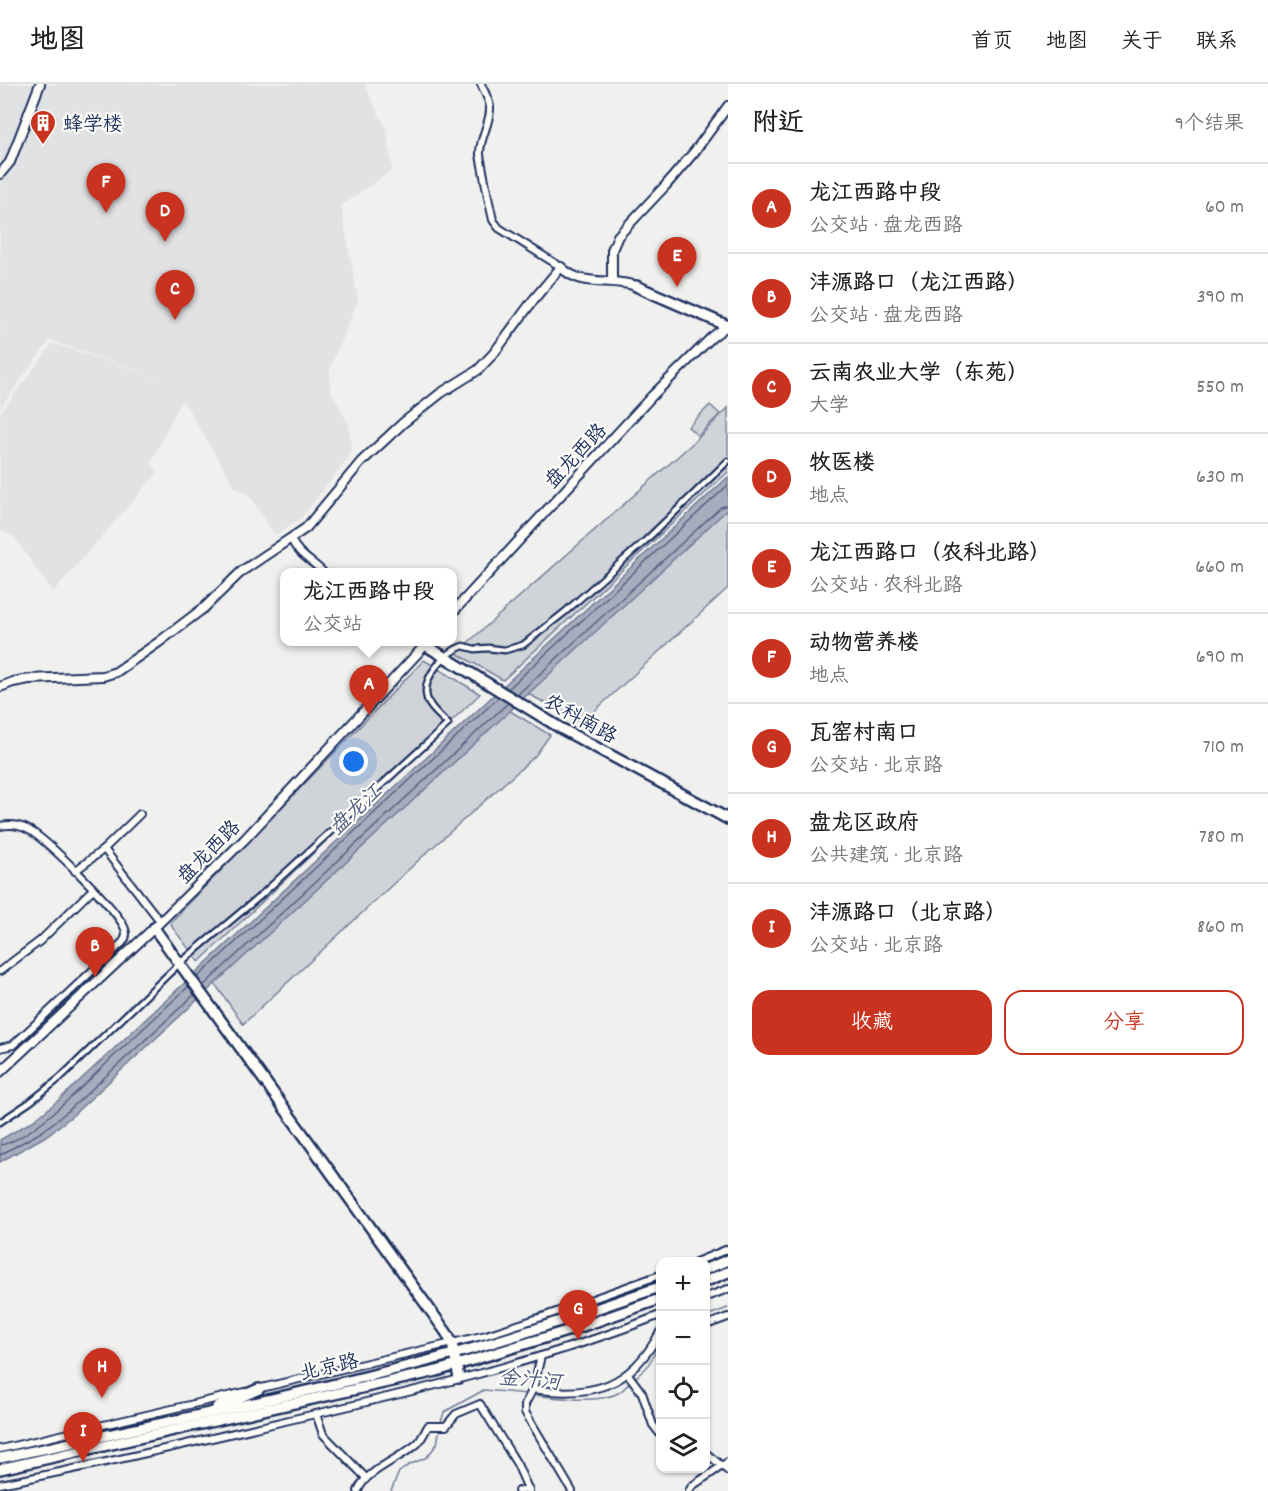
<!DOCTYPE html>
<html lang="zh">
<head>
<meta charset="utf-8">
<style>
	body { margin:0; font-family:Dekko,"LXGW WenKai TC",sans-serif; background:#f6f6f6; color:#222 }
	.controls { position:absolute; right:18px; bottom:18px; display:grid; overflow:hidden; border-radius:12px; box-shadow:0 2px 4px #0004 }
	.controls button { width:54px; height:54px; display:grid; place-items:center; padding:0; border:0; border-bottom:2px solid #e0e0e0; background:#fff; color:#222; font:30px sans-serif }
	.you { position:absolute; left:354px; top:678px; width:21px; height:21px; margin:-15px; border:4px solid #fff; border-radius:50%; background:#1a73e8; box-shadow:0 0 0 9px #1a73e833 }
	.badge { display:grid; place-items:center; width:39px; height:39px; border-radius:50%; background:#c8321e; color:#fff; font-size:20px; font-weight:700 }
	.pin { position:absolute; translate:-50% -50px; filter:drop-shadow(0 2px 3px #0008) }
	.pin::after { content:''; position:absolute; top:32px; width:21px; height:18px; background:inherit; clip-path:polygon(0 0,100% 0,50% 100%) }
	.popup { position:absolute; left:280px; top:484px; width:177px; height:78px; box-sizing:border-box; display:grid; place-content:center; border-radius:12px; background:#fff; filter:drop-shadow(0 2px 4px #0005); font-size:20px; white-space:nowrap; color:#767676 }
	.popup b { font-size:22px; color:#222 }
	.popup::after { content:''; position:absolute; left:50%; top:100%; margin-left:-12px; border:12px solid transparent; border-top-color:#fff }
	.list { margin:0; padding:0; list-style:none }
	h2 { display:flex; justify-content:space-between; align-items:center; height:78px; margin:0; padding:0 24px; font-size:26px }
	h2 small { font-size:20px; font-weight:400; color:#767676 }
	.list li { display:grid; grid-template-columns:39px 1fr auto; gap:18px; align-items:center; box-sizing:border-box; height:90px; padding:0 24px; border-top:2px solid #e0e0e0 }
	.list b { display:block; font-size:22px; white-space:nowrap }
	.list p { margin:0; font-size:20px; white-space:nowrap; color:#767676 }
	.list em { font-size:20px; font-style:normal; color:#767676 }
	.actions { display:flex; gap:12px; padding:18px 24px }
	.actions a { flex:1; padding:14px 0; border:2px solid #c8321e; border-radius:18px; text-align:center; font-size:21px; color:#c8321e }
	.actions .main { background:#c8321e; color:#fff }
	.icon { flex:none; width:33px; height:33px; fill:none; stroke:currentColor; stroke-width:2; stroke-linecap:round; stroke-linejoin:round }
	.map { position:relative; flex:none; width:728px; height:1407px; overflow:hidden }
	header { display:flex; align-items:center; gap:36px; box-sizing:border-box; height:84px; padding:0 30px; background:#fff; border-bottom:2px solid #e0e0e0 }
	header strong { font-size:28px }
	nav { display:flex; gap:33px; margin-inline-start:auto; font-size:21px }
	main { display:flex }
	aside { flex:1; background:#fff }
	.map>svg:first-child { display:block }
	.built { fill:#e0e2e3 }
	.green { fill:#d0d3d8; stroke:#76819b; stroke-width:1.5 }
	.water { fill:#a7adbd; stroke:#6f7b97; stroke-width:1.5 }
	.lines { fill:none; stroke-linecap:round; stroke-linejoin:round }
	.shore { stroke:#536184; stroke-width:1.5 }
	.stream { stroke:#6f7b97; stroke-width:1.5 }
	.pedestrian-casing { stroke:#1b2f5e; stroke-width:9 }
	.minor-casing { stroke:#1b2f5e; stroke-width:10 }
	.tertiary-casing { stroke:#1b2f5e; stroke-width:12 }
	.secondary-casing { stroke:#1b2f5e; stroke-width:14 }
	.pedestrian { stroke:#fdfcf7; stroke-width:4.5 }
	.minor { stroke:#fdfcf7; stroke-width:6 }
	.tertiary { stroke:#fdfcf7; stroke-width:8 }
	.secondary { stroke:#fdfcf7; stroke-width:9 }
	.labels { text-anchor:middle; stroke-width:4.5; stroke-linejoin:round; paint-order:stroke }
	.poi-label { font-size:20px; fill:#1b2f5e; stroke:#fdfcf7; text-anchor:start }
	.street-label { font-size:20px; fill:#1b2f5e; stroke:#fdfcf7 }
	.water-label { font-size:21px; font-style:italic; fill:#4c5b7f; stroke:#fdfcf7 }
</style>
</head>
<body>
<header>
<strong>地图</strong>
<nav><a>首页</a><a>地图</a><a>关于</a><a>联系</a></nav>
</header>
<main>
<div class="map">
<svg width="728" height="1407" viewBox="0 0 728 1407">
	<rect width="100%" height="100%" fill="#f0f0ee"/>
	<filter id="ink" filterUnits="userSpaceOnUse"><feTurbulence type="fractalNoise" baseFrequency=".0167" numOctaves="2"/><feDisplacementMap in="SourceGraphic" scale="12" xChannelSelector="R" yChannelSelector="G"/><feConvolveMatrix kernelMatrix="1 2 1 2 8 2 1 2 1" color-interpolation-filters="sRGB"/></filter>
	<g filter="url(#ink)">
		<path class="built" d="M0,0H364L387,47L392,86L341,122L358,216L330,284V305L349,341L351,370L301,434L275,451L248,410L235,403L182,315L151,378L158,388L53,508L14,453L0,446V329L53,259L173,299L50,256L0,324Z"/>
		<g class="green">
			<path d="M710,321L720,330L698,352L688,343Z"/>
			<path d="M728,324V388L503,596L456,569L694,358Z"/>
			<path d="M728,421V504L587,634L581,639L525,608Z"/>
			<path d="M424,576L480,610L199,878L172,843L171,838Z"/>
			<path d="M507,625L550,651L535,672L422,773L243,940L213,897Z"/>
		</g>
		<path class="water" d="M728,393V425L72,1032L46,1052L0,1078V1056L36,1035L61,1014Z"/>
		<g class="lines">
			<g class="shore">
				<path d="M508,605L728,401"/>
				<path d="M517,611L721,423L728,421"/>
				<path d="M197,894L499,613"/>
				<path d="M203,902L508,619"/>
				<path d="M0,1061C30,1058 95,990 118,968C142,946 165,924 189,902"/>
				<path d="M0,1071L43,1047L68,1027L195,910"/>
			</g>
			<g class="stream">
				<path d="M706,1232L728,1224"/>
				<path d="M634,1295L647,1283L660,1260"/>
				<path d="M532,1311C556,1313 599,1321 620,1308C624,1305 627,1301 631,1298"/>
				<path d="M441,1338L444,1328L484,1306L528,1310"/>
				<path d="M391,1407L399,1388L409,1381L427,1373L437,1360L440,1343"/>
			</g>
			<defs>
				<path id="pedestrian" d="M0,1038L30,1018L60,994L180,879L259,813L448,640C441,633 429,624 427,614C421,594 445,568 463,562L475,565L488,564L505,566L523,561L565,528L645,457L728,377"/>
				<g id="minor">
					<path d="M481,0C484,7 489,15 490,23C491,39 479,54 480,71L489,118L493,136L499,144L561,183"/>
					<path d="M291,455C298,471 311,476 323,488"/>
					<path d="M0,742C9,740 19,741 27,745C45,753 119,827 125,845C127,850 126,854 123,858L13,961L0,964"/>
					<path d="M104,765L160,837"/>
					<path d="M75,787L104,765L140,730"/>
					<path d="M0,887L40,857L93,805"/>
					<path d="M696,1178L728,1165"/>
					<path d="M706,1213L728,1205"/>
					<path d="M706,1241L728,1233"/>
					<path d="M541,1272L533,1305C593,1314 631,1303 660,1248"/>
					<path d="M628,1290L642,1309L653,1341L660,1350"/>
					<path d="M257,1305L486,1251L545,1232L660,1191"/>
					<path d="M533,1305L525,1320V1328L572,1407"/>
					<path d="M316,1330L323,1350L366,1394"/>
					<path d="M0,1365L245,1308"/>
					<path d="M706,1369L728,1387"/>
					<path d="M0,1400C100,1381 199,1357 298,1334C420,1306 543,1277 660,1231"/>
					<path d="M358,1407C364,1387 402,1374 418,1359C422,1354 425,1348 428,1342H446L456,1330L480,1320L517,1380L529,1407"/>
					<path d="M518,1407L529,1405"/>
					<path d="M689,1407L692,1402L728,1378"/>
				</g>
				<g id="tertiary">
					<path d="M0,90L10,78L40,0"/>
					<path d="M612,197V166L618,152L666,101L695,67L728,22"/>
					<path d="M453,528L652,312L712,253L728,241"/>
					<path d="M0,603L13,598L29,595L103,592L116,588L159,558L205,523L242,487L306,444L361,378L403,339L441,309L478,286L494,269L534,215L561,183C581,204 610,193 636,202"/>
					<path d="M0,988L154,844L244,756L428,558"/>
				</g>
				<g id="secondary">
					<path d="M636,202L728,242"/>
					<path d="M425,561L562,645L728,735"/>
					<path d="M154,844L446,1248L452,1259L459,1294"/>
					<path d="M706,1185L728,1176"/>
					<path d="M706,1197L728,1188"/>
					<path d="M217,1323L259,1305"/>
					<path d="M0,1374C145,1343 291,1313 435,1275C511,1255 586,1228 660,1203"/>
					<path d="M0,1385L437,1287L583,1242L660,1215"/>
				</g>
			</defs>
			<use href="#pedestrian" class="pedestrian-casing"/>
			<use href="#minor" class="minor-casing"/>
			<use href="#tertiary" class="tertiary-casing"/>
			<use href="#secondary" class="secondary-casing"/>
			<use href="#pedestrian" class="pedestrian"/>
			<use href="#minor" class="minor"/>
			<use href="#tertiary" class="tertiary"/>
			<use href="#secondary" class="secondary"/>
		</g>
	</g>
	<defs>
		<symbol id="building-pin" viewBox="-11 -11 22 30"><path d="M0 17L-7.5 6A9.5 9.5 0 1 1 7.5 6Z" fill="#c8321e" stroke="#fdfcf7"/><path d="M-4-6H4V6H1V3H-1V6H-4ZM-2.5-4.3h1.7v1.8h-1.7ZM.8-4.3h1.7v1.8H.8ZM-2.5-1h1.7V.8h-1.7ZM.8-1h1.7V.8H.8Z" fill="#fff"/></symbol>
	</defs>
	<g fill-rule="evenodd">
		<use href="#building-pin" x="28" y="24" width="30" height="40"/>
	</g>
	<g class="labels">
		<g class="poi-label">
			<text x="63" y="46">蜂学楼</text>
		</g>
		<g class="street-label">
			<text transform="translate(575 371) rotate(-47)" y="7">盘龙西路</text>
			<text transform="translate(581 634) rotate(29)" y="7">农科南路</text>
			<text transform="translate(208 767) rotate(-45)" y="7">盘龙西路</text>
			<text transform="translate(329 1282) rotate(-13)" y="7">北京路</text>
		</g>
		<g class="water-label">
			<text transform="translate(355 725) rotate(-43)" y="7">盘龙江</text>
			<text transform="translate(530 1295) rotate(5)" y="7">金汁河</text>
		</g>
	</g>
</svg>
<div class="controls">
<button>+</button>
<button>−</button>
<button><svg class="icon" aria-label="locate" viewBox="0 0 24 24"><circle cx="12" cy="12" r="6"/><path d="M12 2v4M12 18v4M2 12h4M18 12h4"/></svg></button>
<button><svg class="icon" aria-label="layers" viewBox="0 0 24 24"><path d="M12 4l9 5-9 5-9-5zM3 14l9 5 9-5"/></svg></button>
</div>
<div class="you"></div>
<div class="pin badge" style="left:369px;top:631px">A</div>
<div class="popup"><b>龙江西路中段</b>公交站</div>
<div class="pin badge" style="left:95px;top:893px">B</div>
<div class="pin badge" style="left:175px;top:236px">C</div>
<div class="pin badge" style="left:165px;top:158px">D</div>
<div class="pin badge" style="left:677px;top:203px">E</div>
<div class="pin badge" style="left:106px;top:129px">F</div>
<div class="pin badge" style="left:578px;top:1256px">G</div>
<div class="pin badge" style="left:102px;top:1314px">H</div>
<div class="pin badge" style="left:83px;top:1378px">I</div>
</div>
<aside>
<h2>附近<small>9个结果</small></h2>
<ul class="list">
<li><span class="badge">A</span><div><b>龙江西路中段</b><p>公交站 · 盘龙西路</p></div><em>60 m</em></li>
<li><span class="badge">B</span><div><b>沣源路口（龙江西路）</b><p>公交站 · 盘龙西路</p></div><em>390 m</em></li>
<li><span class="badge">C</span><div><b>云南农业大学（东苑）</b><p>大学</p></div><em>550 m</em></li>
<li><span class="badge">D</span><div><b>牧医楼</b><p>地点</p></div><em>630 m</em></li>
<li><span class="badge">E</span><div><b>龙江西路口（农科北路）</b><p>公交站 · 农科北路</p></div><em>660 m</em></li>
<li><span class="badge">F</span><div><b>动物营养楼</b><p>地点</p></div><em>690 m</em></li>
<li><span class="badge">G</span><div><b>瓦窑村南口</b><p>公交站 · 北京路</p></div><em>710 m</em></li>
<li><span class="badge">H</span><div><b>盘龙区政府</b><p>公共建筑 · 北京路</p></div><em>780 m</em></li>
<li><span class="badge">I</span><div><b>沣源路口（北京路）</b><p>公交站 · 北京路</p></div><em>860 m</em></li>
</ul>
<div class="actions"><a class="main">收藏</a><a>分享</a></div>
</aside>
</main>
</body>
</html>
